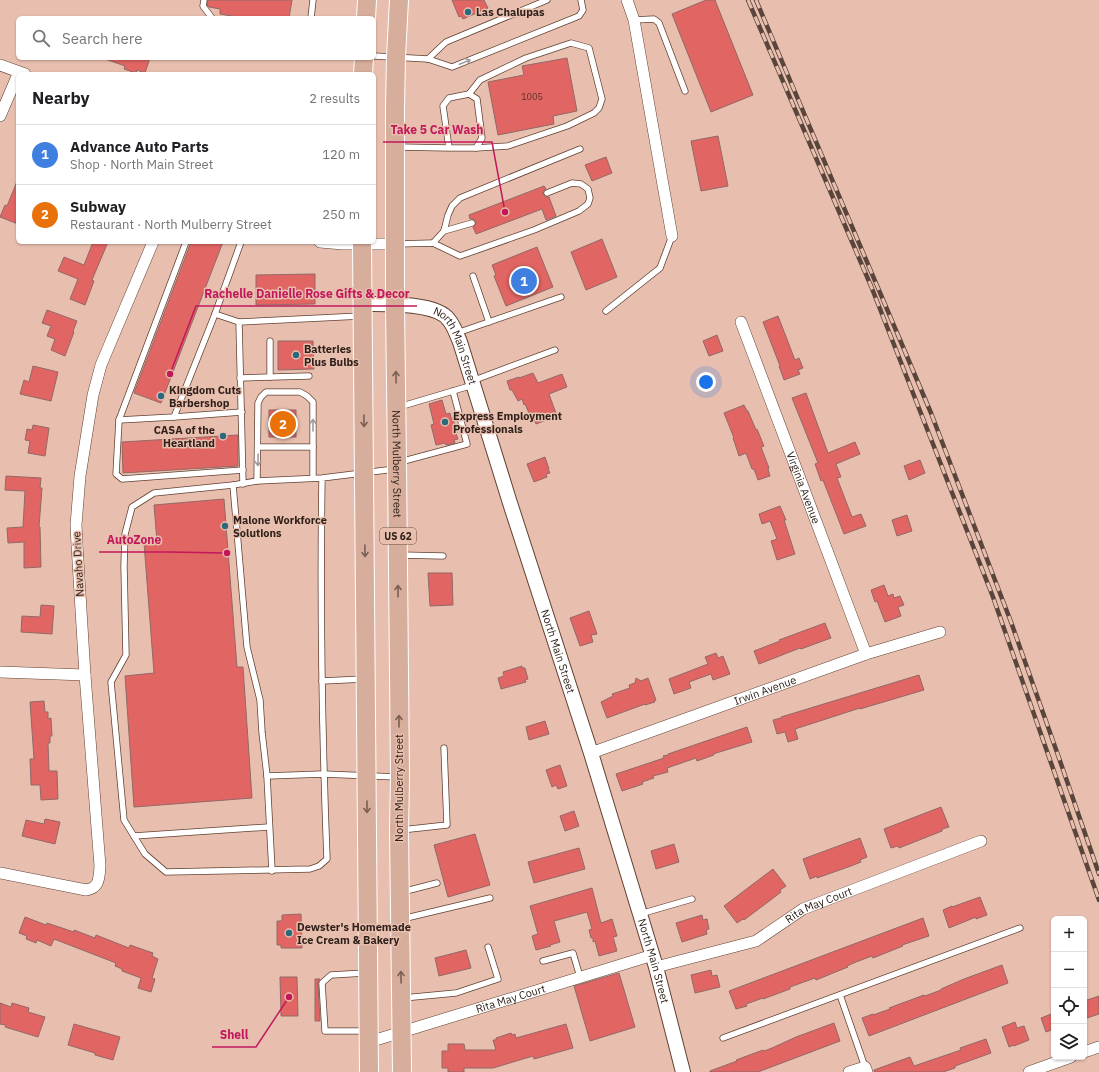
<!DOCTYPE html>
<html lang="en">
<head>
<meta charset="utf-8">
<style>
	body { margin:0; font-family:"IBM Plex Sans",sans-serif; background:#f6f6f6; color:#202124 }
	.controls { position:absolute; right:12px; bottom:12px; display:grid; overflow:hidden; border-radius:6px; box-shadow:0 1px 3px #0004 }
	.controls button { width:36px; height:36px; display:grid; place-items:center; padding:0; border:0; border-bottom:1px solid #e0e0e0; background:#fff; color:#202124; font:20px sans-serif }
	.you { position:absolute; left:706px; top:382px; width:14px; height:14px; margin:-10px; border:3px solid #fff; border-radius:50%; background:#1a73e8; box-shadow:0 0 0 6px #1a73e833 }
	.badge { display:grid; place-items:center; width:26px; height:26px; border-radius:50%; background:#2563eb; color:#fff; font-size:13px; font-weight:700 }
	.pin { position:absolute; translate:-50% -50%; border:2px solid #fff; box-shadow:0 1px 4px #0006 }
	.list { margin:0; padding:0; list-style:none }
	h2 { display:flex; justify-content:space-between; align-items:center; height:52px; margin:0; padding:0 16px; font-size:17px }
	h2 small { font-size:13px; font-weight:400; color:#757577 }
	.list li { display:grid; grid-template-columns:26px 1fr auto; gap:12px; align-items:center; box-sizing:border-box; height:60px; padding:0 16px; border-top:1px solid #e0e0e0 }
	.list b { display:block; font-size:15px; white-space:nowrap }
	.list p { margin:0; font-size:13px; white-space:nowrap; color:#757577 }
	.list em { font-size:13px; font-style:normal; color:#757577 }
	.icon { flex:none; width:22px; height:22px; fill:none; stroke:currentColor; stroke-width:2; stroke-linecap:round; stroke-linejoin:round }
	.map { position:relative; flex:none; width:1099px; height:1072px; overflow:hidden }
	.search { position:absolute; background:#fff; box-shadow:0 1px 3px #0004; left:16px; top:16px; width:360px; height:44px; display:flex; align-items:center; gap:10px; box-sizing:border-box; padding:0 14px; border-radius:6px; color:#757577; font-size:15px }
	.panel { position:absolute; background:#fff; box-shadow:0 1px 3px #0004; left:16px; top:72px; width:360px; height:172px; border-radius:6px }
	.map>svg:first-child { display:block }
	.building { fill:#e06563; stroke:#926967 }
	.lines { fill:none; stroke-linecap:round; stroke-linejoin:round }
	.service-casing { stroke:#624032; stroke-width:7 }
	.minor-casing { stroke:#624032; stroke-width:12 }
	.tertiary-casing { stroke:#624032; stroke-width:16 }
	.primary-casing { stroke:#fff; stroke-width:20 }
	.service { stroke:#fff; stroke-width:5.5 }
	.minor { stroke:#fff; stroke-width:11 }
	.tertiary { stroke:#fff; stroke-width:14 }
	.primary { stroke:#d7ad9b; stroke-width:18 }
	.rail-casing { stroke:#5a453c; stroke-width:4.5 }
	.rail { stroke:#e8bfae; stroke-width:3; stroke-dasharray:9; stroke-linecap:butt }
	.oneway { stroke:#a19b98 }
	.oneway2 { stroke:#7b5f54 }
	.poi-dot { fill:#2a697e; stroke:#e8bfae; stroke-width:1.5 }
	.labels { text-anchor:middle; stroke-width:3; stroke-linejoin:round; paint-order:stroke }
	.number-label { font-size:9px; fill:#5b312c }
	.shield { fill:#e8bfae; stroke:#665046; stroke-width:1 }
	.shield-label { font-size:10px; font-weight:bold; fill:#2f201a }
	.poi-label { font-size:11px; font-weight:bold; fill:#2f201a; stroke:#e8bfae; text-anchor:start }
	.street-label { font-size:11px; fill:#2f201a; stroke:#e8bfae }
	.leader { fill:none; stroke:#c2185b; stroke-width:1.5 }
	.callout-dot { fill:#c2185b; stroke:#e8bfae; stroke-width:1.5 }
	.callout-label { font-size:12px; text-anchor:middle; font-weight:bold; fill:#c2185b; stroke:#e8bfae; stroke-width:3; stroke-linejoin:round; paint-order:stroke }
</style>
</head>
<body>
<div class="map">
<svg width="1099" height="1072" viewBox="0 0 1099 1072">
	<rect width="100%" height="100%" fill="#e8bfae"/>
	<g class="building">
		<path d="M208,0H292L289,18H243L220,14V9L209,7L207,5Z"/>
		<path d="M452,0H484L488,8L463,19L461,16L459,17Z"/>
		<path d="M706,0H715L753,95L711,112L672,14Z"/>
		<path d="M106,58H150L145,73L137,70L136,73L124,69L125,66L105,59Z"/>
		<path d="M567,58L577,111L553,116L554,124L498,135L488,82L524,75L522,66Z"/>
		<path d="M718,136L728,186L701,191L691,141Z"/>
		<path d="M606,157L612,173L592,181L585,165Z"/>
		<path d="M18,179V224L0,217L5,205L7,206Z"/>
		<path d="M544,186L546,189L543,191V194L545,197H549L556,216L546,220L542,209L476,234L473,227L476,224V221L473,219H470L469,215Z"/>
		<path d="M602,239L617,277L586,290L571,252Z"/>
		<path d="M93,242H108L92,280L94,281L85,305L70,299L78,279L58,271L64,257L84,265Z"/>
		<path d="M191,242H223L161,403L134,393Z"/>
		<path d="M537,247L553,287L506,306L494,276L496,275L492,265Z"/>
		<path d="M315,274V304L256,305V275Z"/>
		<path d="M47,310L77,321L73,331L74,332L65,356L51,350L55,339L47,336L51,326L42,323Z"/>
		<path d="M778,316L795,360L799,358L803,368L798,370L800,374L784,380L779,366H780L763,322Z"/>
		<path d="M717,335L723,351L709,356L703,341Z"/>
		<path d="M278,341H313L314,369L278,370Z"/>
		<path d="M33,366L58,372L51,401L20,394L24,380L29,382Z"/>
		<path d="M533,373L538,383L562,374L567,387L549,394L557,416L536,424L534,419L532,420L525,404L524,405L522,399L518,401L512,390H510L507,381L519,377V378Z"/>
		<path d="M806,393L828,453L855,442L860,454L836,464L841,477L837,478L852,517L861,514L866,526L844,534L823,480L821,481L815,464L818,463L792,398Z"/>
		<path d="M442,400L446,414L450,413L451,418H453L457,433H456L458,439L454,440L455,443L446,445L445,443L436,445L431,425L434,424L429,404Z"/>
		<path d="M744,405L747,411H748L756,430L757,429L764,446L761,447L769,468L768,469L770,476L758,480L754,469H752L746,453L739,456L733,438H734L724,413Z"/>
		<rect x="269" y="410" width="27" height="27"/>
		<path d="M33,425L49,428L45,456L28,453L30,441L25,440L27,429L32,430Z"/>
		<path d="M238,435V466L123,473L122,442Z"/>
		<path d="M545,457L549,469H548L550,473L546,474L547,477L534,482L527,464Z"/>
		<path d="M920,460L925,473L909,480L904,466Z"/>
		<path d="M6,476L41,478L40,488H42L39,527H40L41,567L24,568V542L8,543L7,528L23,527L25,491L5,490Z"/>
		<path d="M224,499L237,667H243L252,798L134,807L125,676L154,673L144,543L157,542L154,505Z"/>
		<path d="M780,506L786,520H784L795,554L777,560L771,541L777,539L770,521L762,524L759,514Z"/>
		<path d="M907,515L912,531L897,536L892,520Z"/>
		<path d="M428,573H452L453,605L430,606Z"/>
		<path d="M884,585L888,596L893,594L894,598L900,596L904,605L898,607L901,616L885,622L877,601L875,602L871,590Z"/>
		<path d="M41,605L54,606L52,634L21,632L22,616L40,617Z"/>
		<path d="M589,611L597,634L591,635L593,642L580,646L570,618Z"/>
		<path d="M825,623L831,638L801,649L800,648L759,664L754,651L780,641L779,640Z"/>
		<path d="M716,653L718,658L723,656L730,674L713,680L711,674L689,682L691,688L674,694L669,679L708,664L705,657Z"/>
		<path d="M522,666V668H525L528,679L525,680L526,682L501,689L498,678L504,676L503,672Z"/>
		<path d="M919,675L924,690L860,709V708L795,729L798,739L788,742L785,732L777,734L773,720L781,718V717Z"/>
		<path d="M636,678L641,681L648,678L656,700L654,701L655,702L645,705V704L607,718L601,702L613,696L612,694L630,688L629,685L635,683Z"/>
		<path d="M44,701L45,712H48V719L51,718L52,736H50V743H48L49,771H57L58,799L41,800L40,785H31L30,759H34L30,702Z"/>
		<path d="M545,721L549,734L529,740L526,727Z"/>
		<path d="M747,727L752,742L713,754L714,755L697,761L696,758L667,768L668,772L653,776L654,778L642,782L643,784L622,791L616,774L664,758L663,756L668,755V754Z"/>
		<path d="M560,765L567,786L558,789L556,785L552,787L546,770Z"/>
		<path d="M941,807L949,827L942,829V831L932,835L899,848L898,846L891,848L884,829Z"/>
		<path d="M574,811L579,826L565,831L560,816Z"/>
		<path d="M45,819L60,822L55,844L22,836L26,820L44,824Z"/>
		<path d="M475,834L490,885L448,897L434,845Z"/>
		<path d="M860,838L867,857L860,860L861,862L851,866L817,878V876L810,879L803,859Z"/>
		<path d="M674,844L679,862L656,869L651,851Z"/>
		<path d="M579,848L585,869L534,883L528,862Z"/>
		<path d="M773,869L786,886L780,890L781,892L772,899L744,920L743,919L737,923L724,906Z"/>
		<path d="M592,888L601,923L612,919L617,936L613,937L617,951L599,956L595,941L593,942V938H591L589,930L592,929L587,912L554,921L560,942L550,945L551,946L536,950L532,936L538,934L530,906Z"/>
		<path d="M980,897L987,915L976,919V917L949,928L943,910L952,906V907Z"/>
		<path d="M301,914L302,948H281V945H277V921H282V915Z"/>
		<path d="M702,915L703,920L707,919L709,929L706,930L707,934L682,942L676,923Z"/>
		<path d="M25,917L46,925L47,923L74,932V930L95,938L96,935L129,948L130,945L153,953L152,956L158,959L152,978L155,979L151,992L138,988L141,978L122,971V969L115,966L116,963L54,939L51,946L37,940L36,943L26,939L27,936L19,933Z"/>
		<path d="M923,918L929,936L902,945L903,946L873,958L872,956L856,962L847,966L848,967L816,980L815,978L790,987V989L763,999V998L746,1004L747,1006L736,1009L729,991Z"/>
		<path d="M466,950L471,968L439,976L435,958Z"/>
		<path d="M1002,965L1008,983L869,1036L862,1018L873,1014V1015L890,1009L889,1008L924,995L925,996L941,990V989L964,979Z"/>
		<path d="M711,970L712,976L717,975L720,987L695,993L691,975Z"/>
		<path d="M619,973L635,1027L590,1041L574,986Z"/>
		<path d="M280,977H297L298,1016H281Z"/>
		<path d="M315,979H320L318,983L320,1021H315Z"/>
		<path d="M1099,996V1014L1084,1019V1001Z"/>
		<path d="M0,1003L11,1007L12,1003L29,1008L28,1012L45,1017L38,1037L5,1027L6,1025L0,1024Z"/>
		<path d="M1054,1013V1029L1046,1032L1041,1018Z"/>
		<path d="M1015,1022L1017,1028L1024,1026L1029,1040L1014,1046V1045L1009,1047L1002,1027Z"/>
		<path d="M834,1023L840,1041L758,1072H710V1071L737,1061L736,1060L763,1050L764,1051L772,1048L796,1037Z"/>
		<path d="M74,1024L120,1037L113,1060L95,1055V1053L68,1045Z"/>
		<path d="M566,1024L573,1048L534,1059L533,1056L493,1068H464V1072H448V1068H442V1051H448V1044H464L465,1050H496L493,1040H496V1038L511,1033L512,1035L515,1034L516,1038Z"/>
		<path d="M986,1039L991,1053L955,1066V1068L943,1072H874V1070L910,1057L914,1066L961,1050L960,1048Z"/>
	</g>
	<g class="lines">
		<defs>
			<g id="service">
				<path d="M204,0L203,6L212,18"/>
				<path d="M311,18L313,0"/>
				<path d="M634,20L654,19L659,23L685,91"/>
				<path d="M374,56L428,59L452,67L579,16L583,10L581,0"/>
				<path d="M428,59L446,42L547,0"/>
				<path d="M469,94L480,80L526,58L571,43L589,48L602,99L599,108L594,113L567,126L508,146L476,148"/>
				<path d="M397,147L449,148H476L482,138L477,99L469,94L449,98L443,106L449,148"/>
				<path d="M444,231L472,223"/>
				<path d="M186,242L119,420L116,474L122,479L243,470"/>
				<path d="M433,243L444,231L448,215L452,206L460,198L580,149"/>
				<path d="M397,244L433,243L460,256L534,230L579,211L588,204L590,198L588,189L581,184L572,183L547,193"/>
				<path d="M473,276L489,322"/>
				<path d="M606,311L660,268L672,236"/>
				<path d="M239,322L215,314L241,242"/>
				<path d="M457,333L561,297"/>
				<path d="M270,341V377"/>
				<path d="M240,378L309,376"/>
				<path d="M472,381L555,350"/>
				<path d="M399,407L473,385"/>
				<path d="M174,417L242,412"/>
				<path d="M119,420L174,417L215,314"/>
				<path d="M258,447H313"/>
				<path d="M400,462L467,444L453,391"/>
				<path d="M322,478C320,605 322,732 327,859L319,866L310,869L166,872L145,854L124,820L111,682L126,655L124,566L125,534L132,507L154,493L233,485L257,481L322,478L395,469"/>
				<path d="M257,481L258,403L261,397L266,392H300L307,396L313,402V478"/>
				<path d="M243,484L239,322L361,316"/>
				<path d="M233,485L247,647L260,700L262,732L267,776L323,774L397,777"/>
				<path d="M400,555L443,556"/>
				<path d="M322,681L364,679"/>
				<path d="M267,776L272,871"/>
				<path d="M401,830L447,825L444,748"/>
				<path d="M134,836L269,827"/>
				<path d="M402,892L437,883"/>
				<path d="M640,914L692,899"/>
				<path d="M402,919L490,898"/>
				<path d="M543,961L573,953L580,977"/>
				<path d="M365,973L331,975L322,983L325,1031H367"/>
				<path d="M840,995L865,1067"/>
				<path d="M403,998L456,993L498,979L488,947"/>
				<path d="M723,1038L1020,928"/>
			</g>
			<g id="minor">
				<path d="M627,0L634,20L672,236"/>
				<path d="M0,65L25,74"/>
				<path d="M0,116L19,72"/>
				<path d="M320,242L343,244H395"/>
				<path id="s1" d="M741,322L866,654"/>
				<path d="M0,672L85,675"/>
				<path id="s2" d="M591,753L866,654L940,632"/>
				<path d="M0,873L86,890C100,888 99,877 100,866L85,675L77,545L76,525L80,476L93,395L101,365L153,242"/>
				<path id="s3" d="M656,967L756,941L803,909L981,841"/>
				<path id="s4" d="M369,1042L653,955"/>
				<path d="M1084,1052L1099,1047"/>
				<path d="M849,1072L865,1067L867,1072"/>
				<path d="M1029,1072L1071,1057"/>
			</g>
			<g id="tertiary">
				<path id="s5" d="M363,304C383,304 437,302 449,320C454,326 457,335 460,342L510,503L591,753L640,914L656,967L683,1072"/>
			</g>
			<g id="primary">
				<path id="s6" d="M399,0L396,57L395,107V305L397,463L400,777L399,830L402,1072"/>
				<path d="M366,18L367,0"/>
				<path d="M363,74L364,58"/>
				<path d="M362,242L369,1072"/>
			</g>
		</defs>
		<use href="#service" class="service-casing"/>
		<use href="#minor" class="minor-casing"/>
		<use href="#tertiary" class="tertiary-casing"/>
		<use href="#primary" class="primary-casing"/>
		<use href="#service" class="service"/>
		<use href="#minor" class="minor"/>
		<use href="#tertiary" class="tertiary"/>
		<use href="#primary" class="primary"/>
		<defs>
			<g id="rail">
				<path d="M748,0L871,286L993,597L1099,900"/>
				<path d="M756,0L931,413L1011,622L1059,758L1099,874"/>
			</g>
		</defs>
		<use href="#rail" class="rail-casing"/>
		<use href="#rail" class="rail"/>
	</g>
	<defs><path id="oneway-shaft" d="M-6 0H5M1.5-3L5.5 0L1.5 3" fill="none" stroke-width="1.6" stroke-linecap="round" stroke-linejoin="round"/></defs>
	<g class="oneway">
		<use href="#oneway-shaft" transform="translate(465 62) rotate(-22)"/>
		<use href="#oneway-shaft" transform="translate(313 425) rotate(-90)"/>
		<use href="#oneway-shaft" transform="translate(258 460) rotate(91)"/>
	</g>
	<g class="oneway2">
		<use href="#oneway-shaft" transform="translate(396 377) rotate(-91)"/>
		<use href="#oneway-shaft" transform="translate(364 421) rotate(89)"/>
		<use href="#oneway-shaft" transform="translate(365 551) rotate(89)"/>
		<use href="#oneway-shaft" transform="translate(398 591) rotate(-90)"/>
		<use href="#oneway-shaft" transform="translate(399 721) rotate(-90)"/>
		<use href="#oneway-shaft" transform="translate(367 807) rotate(90)"/>
		<use href="#oneway-shaft" transform="translate(401 977) rotate(-91)"/>
	</g>
	<g class="poi-dot">
		<circle cx="468" cy="12" r="4"/>
		<circle cx="296" cy="355" r="4"/>
		<circle cx="161" cy="396" r="4"/>
		<circle cx="445" cy="422" r="4"/>
		<circle cx="223" cy="436" r="4"/>
		<circle cx="225" cy="526" r="4"/>
		<circle cx="289" cy="933" r="4"/>
	</g>
	<g class="labels">
		<g class="number-label">
			<text x="532" y="100">1005</text>
		</g>
		<rect class="shield" x="380" y="528" width="36" height="16" rx="3"/>
		<g class="shield-label">
			<text x="398" y="540">US 62</text>
		</g>
		<g class="poi-label">
			<text x="476" y="16">Las Chalupas</text>
			<text x="304" y="353">Batteries<tspan x="304" dy="13">Plus Bulbs</tspan></text>
			<text x="169" y="394">Kingdom Cuts<tspan x="169" dy="13">Barbershop</tspan></text>
			<text x="453" y="420">Express Employment<tspan x="453" dy="13">Professionals</tspan></text>
			<text x="215" y="434" text-anchor="end">CASA of the<tspan x="215" dy="13">Heartland</tspan></text>
			<text x="233" y="524">Malone Workforce<tspan x="233" dy="13">Solutions</tspan></text>
			<text x="297" y="931">Dewster's Homemade<tspan x="297" dy="13">Ice Cream &amp; Bakery</tspan></text>
		</g>
		<g class="street-label">
			<text dy="4" stroke="none"><textPath href="#s5" startOffset="115">North Main Street</textPath></text>
			<text dy="4" stroke="none"><textPath href="#s6" startOffset="464">North Mulberry Street</textPath></text>
			<text dy="4" stroke="none"><textPath href="#s1" startOffset="177">Virginia Avenue</textPath></text>
			<text transform="translate(78 564) rotate(-93)" y="4">Navaho Drive</text>
			<text dy="4" stroke="none"><textPath href="#s5" startOffset="439">North Main Street</textPath></text>
			<text dy="4" stroke="none"><textPath href="#s2" startOffset="185">Irwin Avenue</textPath></text>
			<text transform="translate(399 788) rotate(-90)" y="4">North Mulberry Street</text>
			<text dy="4" stroke="none"><textPath href="#s3" startOffset="176">Rita May Court</textPath></text>
			<text dy="4" stroke="none"><textPath href="#s5" startOffset="763">North Main Street</textPath></text>
			<text dy="4" stroke="none"><textPath href="#s4" startOffset="148">Rita May Court</textPath></text>
		</g>
	</g>
	<path class="leader" d="M505 212L492 142H383M170 374L196 306H417M227 553L169 552H99M289 997L256 1047H212"/>
	<g class="callout-dot">
		<circle cx="505" cy="212" r="4"/>
		<circle cx="170" cy="374" r="4"/>
		<circle cx="227" cy="553" r="4"/>
		<circle cx="289" cy="997" r="4"/>
	</g>
	<g class="callout-label">
		<text x="437" y="134">Take 5 Car Wash</text>
		<text x="307" y="298">Rachelle Danielle Rose Gifts &amp; Decor</text>
		<text x="134" y="544">AutoZone</text>
		<text x="234" y="1039">Shell</text>
	</g>
</svg>
<div class="controls">
<button>+</button>
<button>−</button>
<button><svg class="icon" aria-label="locate" viewBox="0 0 24 24"><circle cx="12" cy="12" r="6"/><path d="M12 2v4M12 18v4M2 12h4M18 12h4"/></svg></button>
<button><svg class="icon" aria-label="layers" viewBox="0 0 24 24"><path d="M12 4l9 5-9 5-9-5zM3 14l9 5 9-5"/></svg></button>
</div>
<div class="you"></div>
<div class="pin badge" style="left:524px;top:281px;background:#3f7fe0">1</div>
<div class="pin badge" style="left:283px;top:424px;background:#e8710a">2</div>
<div class="search"><svg class="icon" aria-label="search" viewBox="0 0 24 24"><circle cx="10" cy="10" r="6"/><path d="M15 15l6 6"/></svg>Search here</div>
<section class="panel">
<h2>Nearby<small>2 results</small></h2>
<ul class="list">
<li><span class="badge" style="background:#3f7fe0">1</span><div><b>Advance Auto Parts</b><p>Shop · North Main Street</p></div><em>120 m</em></li>
<li><span class="badge" style="background:#e8710a">2</span><div><b>Subway</b><p>Restaurant · North Mulberry Street</p></div><em>250 m</em></li>
</ul>
</section>
</div>
</body>
</html>
